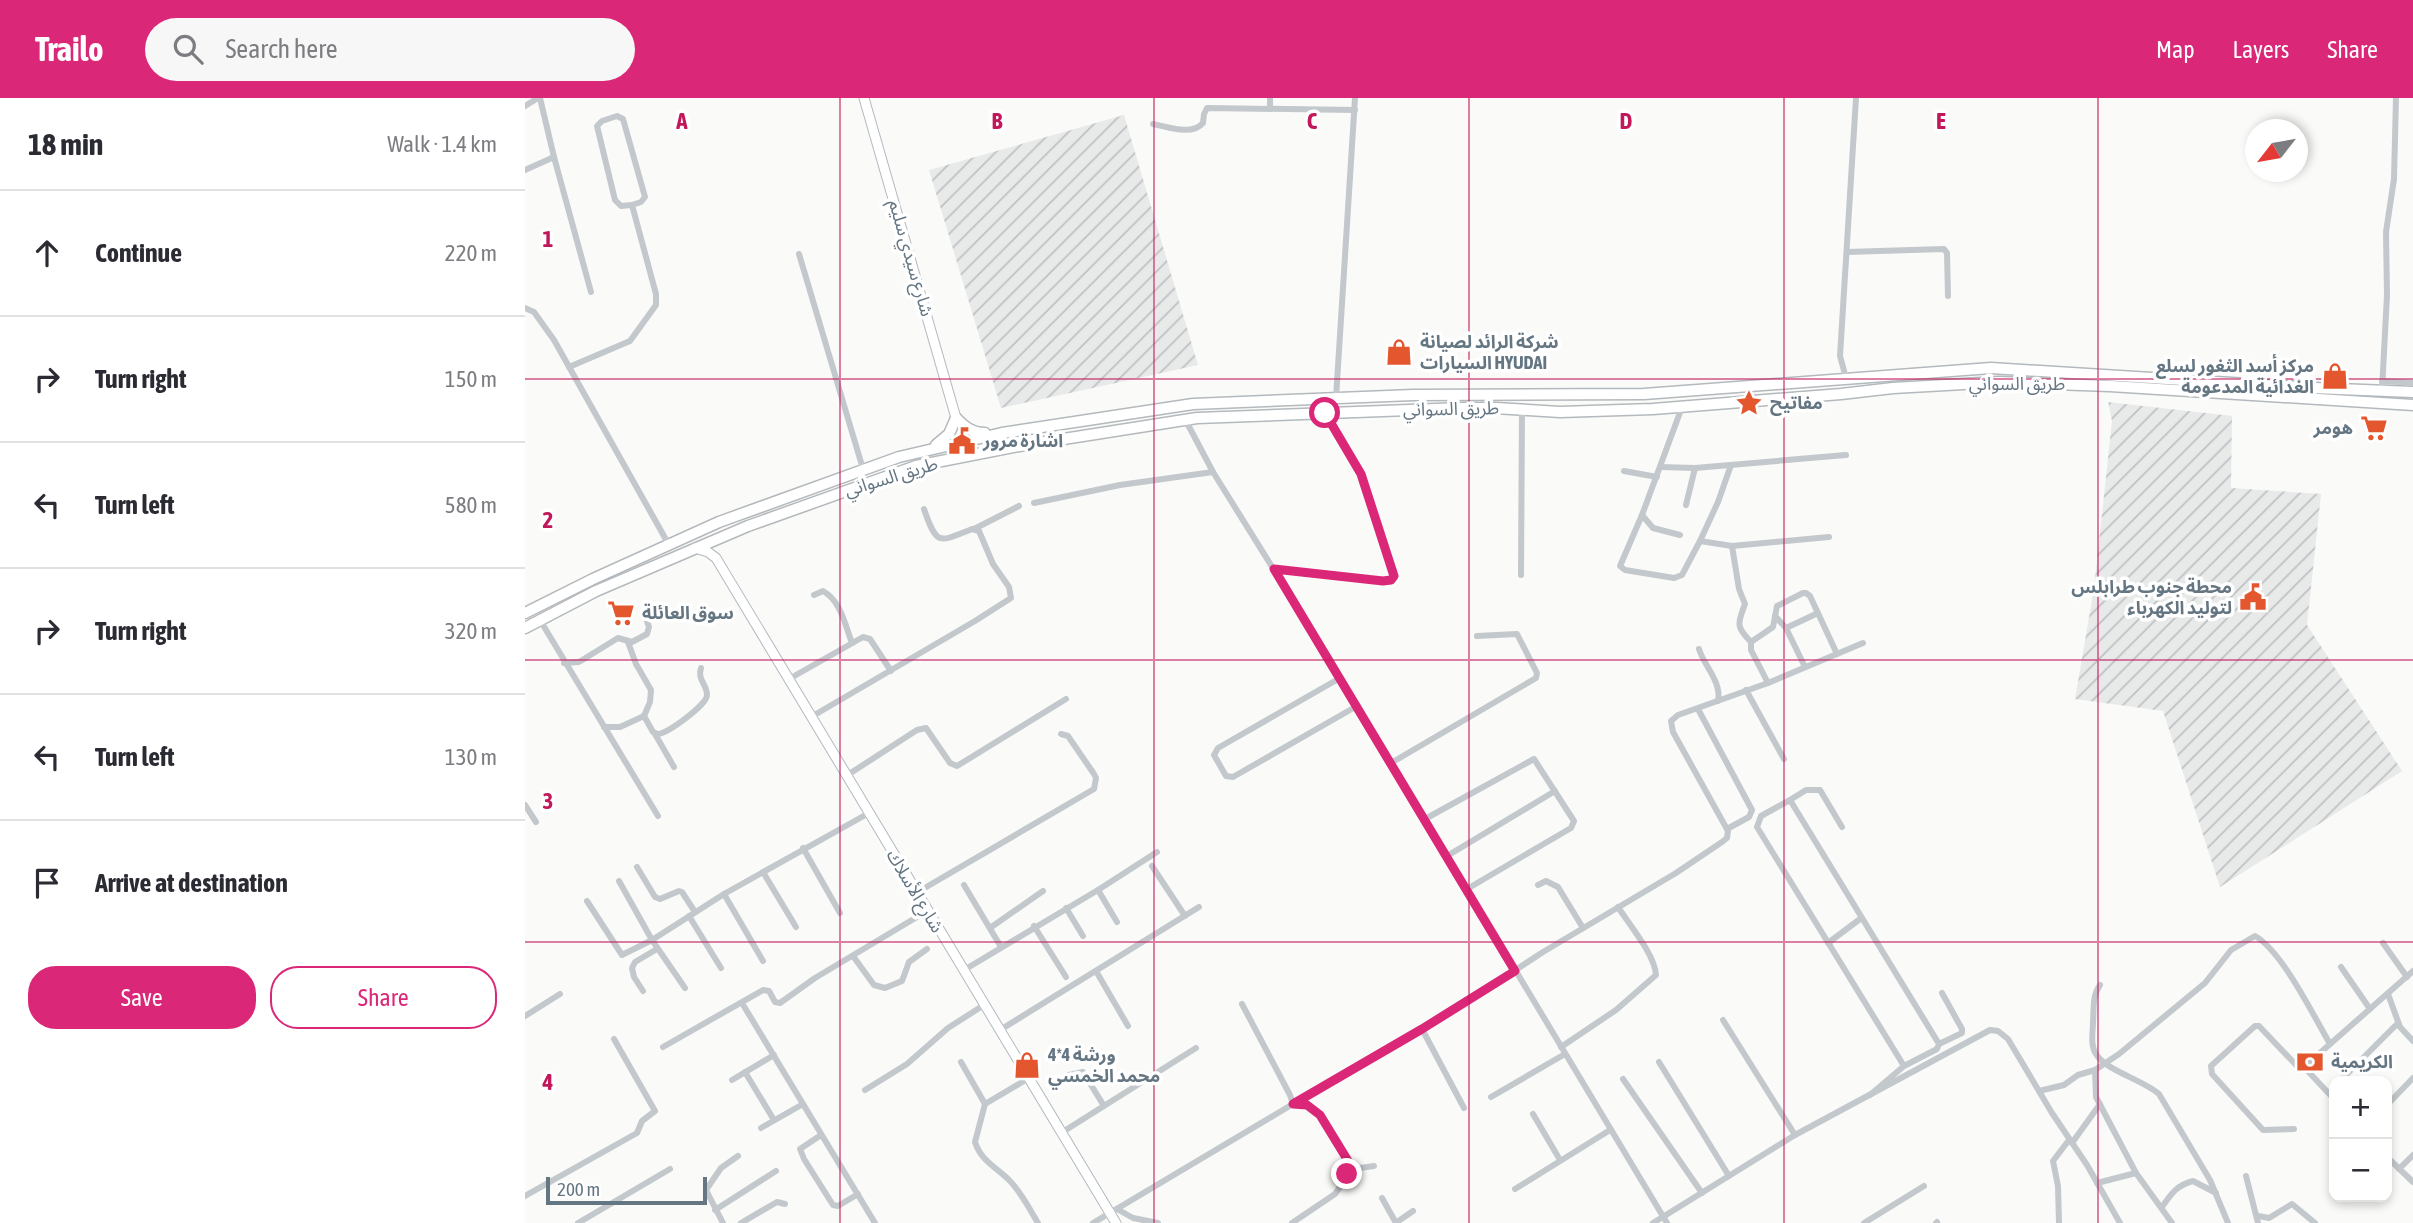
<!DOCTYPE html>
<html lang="en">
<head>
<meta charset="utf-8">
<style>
	body { margin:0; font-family:"Asap Condensed","Noto Sans Arabic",sans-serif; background:#f7f7f7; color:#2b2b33 }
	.controls { position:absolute; right:21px; bottom:21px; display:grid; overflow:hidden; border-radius:14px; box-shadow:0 4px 10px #0003 }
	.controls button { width:63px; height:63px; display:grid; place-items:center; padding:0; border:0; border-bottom:2px solid #e1e1e2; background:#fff; color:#2b2b33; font:35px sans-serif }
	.compass { position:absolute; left:1720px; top:21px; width:63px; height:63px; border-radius:50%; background:#fff; box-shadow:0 4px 10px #0003; rotate:239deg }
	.scale { position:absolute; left:21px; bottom:18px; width:161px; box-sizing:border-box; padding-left:7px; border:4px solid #657683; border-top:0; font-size:19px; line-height:24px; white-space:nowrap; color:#657683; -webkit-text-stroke:5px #fff; paint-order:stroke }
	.stop { position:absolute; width:21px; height:21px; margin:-16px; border:5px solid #db2777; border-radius:50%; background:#fff }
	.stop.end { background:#db2777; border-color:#fff; box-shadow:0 2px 7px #0008 }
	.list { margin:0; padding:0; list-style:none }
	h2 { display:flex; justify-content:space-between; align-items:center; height:91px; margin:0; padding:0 28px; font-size:30px }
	h2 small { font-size:23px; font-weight:400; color:#7c7c81 }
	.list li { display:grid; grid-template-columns:46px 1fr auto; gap:21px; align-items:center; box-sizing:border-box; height:126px; padding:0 28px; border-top:2px solid #e1e1e2 }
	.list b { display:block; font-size:26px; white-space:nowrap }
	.list em { font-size:23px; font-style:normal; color:#7c7c81 }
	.actions { display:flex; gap:14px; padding:21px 28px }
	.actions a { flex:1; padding:16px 0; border:2px solid #db2777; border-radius:28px; text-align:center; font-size:24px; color:#db2777 }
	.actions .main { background:#db2777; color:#fff }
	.icon { flex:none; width:38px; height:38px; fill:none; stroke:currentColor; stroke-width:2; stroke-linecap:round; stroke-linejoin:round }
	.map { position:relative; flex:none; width:1888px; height:1125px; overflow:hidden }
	header { display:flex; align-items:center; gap:42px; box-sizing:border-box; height:98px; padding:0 35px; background:#db2777; color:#fff }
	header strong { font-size:33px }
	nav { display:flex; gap:38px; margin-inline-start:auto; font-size:24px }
	.search { width:490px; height:63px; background:#f7f7f7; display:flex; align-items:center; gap:18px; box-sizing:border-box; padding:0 24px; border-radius:38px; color:#7c7c81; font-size:26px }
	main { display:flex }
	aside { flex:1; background:#fff }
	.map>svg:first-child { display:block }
	.industrial { fill:url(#industrial-furrows) }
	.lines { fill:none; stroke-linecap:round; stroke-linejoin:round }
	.secondary-casing { stroke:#b3babf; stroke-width:11 }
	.highway-casing { stroke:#b4b9bd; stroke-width:13 }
	.street { stroke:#c3c8cc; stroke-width:6 }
	.secondary { stroke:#fff; stroke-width:9 }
	.highway { stroke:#fff; stroke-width:10 }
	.route { stroke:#db2777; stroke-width:9 }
	.grid { fill:none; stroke:#c2185b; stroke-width:2; stroke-opacity:0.55 }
	.labels { text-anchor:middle; stroke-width:7; stroke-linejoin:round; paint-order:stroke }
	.street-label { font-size:18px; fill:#657683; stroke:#fff }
	.poi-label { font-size:18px; font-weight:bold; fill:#657683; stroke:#fff; text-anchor:start }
	.grid-label { font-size:23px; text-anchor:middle; font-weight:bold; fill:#c2185b; stroke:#fff; stroke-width:7; stroke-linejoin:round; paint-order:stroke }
</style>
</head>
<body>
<header>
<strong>Trailo</strong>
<div class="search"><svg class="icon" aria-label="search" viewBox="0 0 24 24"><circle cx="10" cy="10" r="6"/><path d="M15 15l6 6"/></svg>Search here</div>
<nav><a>Map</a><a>Layers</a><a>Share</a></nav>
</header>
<main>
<aside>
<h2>18 min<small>Walk · 1.4 km</small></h2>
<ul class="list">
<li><svg class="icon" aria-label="ahead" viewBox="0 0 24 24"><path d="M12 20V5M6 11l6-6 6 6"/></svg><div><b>Continue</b></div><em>220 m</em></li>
<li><svg class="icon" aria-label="right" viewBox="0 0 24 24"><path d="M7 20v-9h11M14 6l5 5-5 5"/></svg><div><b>Turn right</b></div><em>150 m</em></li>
<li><svg class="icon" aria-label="left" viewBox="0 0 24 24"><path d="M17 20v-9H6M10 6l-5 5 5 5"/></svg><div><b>Turn left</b></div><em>580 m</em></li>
<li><svg class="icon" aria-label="right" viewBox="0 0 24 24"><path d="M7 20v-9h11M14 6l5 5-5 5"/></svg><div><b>Turn right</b></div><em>320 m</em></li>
<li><svg class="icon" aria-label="left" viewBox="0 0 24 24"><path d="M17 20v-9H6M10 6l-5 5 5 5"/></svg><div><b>Turn left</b></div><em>130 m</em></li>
<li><svg class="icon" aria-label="arrive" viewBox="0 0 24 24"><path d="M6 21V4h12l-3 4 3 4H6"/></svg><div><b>Arrive at destination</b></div></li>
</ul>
<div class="actions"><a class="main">Save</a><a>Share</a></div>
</aside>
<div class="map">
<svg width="1888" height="1125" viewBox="0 0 1888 1125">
	<defs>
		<pattern id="industrial-furrows" width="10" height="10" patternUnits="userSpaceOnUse" patternTransform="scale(1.75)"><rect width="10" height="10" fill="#e8e9e9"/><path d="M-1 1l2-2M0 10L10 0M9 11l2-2" fill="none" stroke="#c0c1c2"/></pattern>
	</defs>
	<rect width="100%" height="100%" fill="#fafaf8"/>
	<g class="industrial">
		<path d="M599,17L673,267L476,310L404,72Z"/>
		<path d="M1583,304L1707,318L1706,390L1796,396L1782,527L1877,673L1695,789L1638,613L1550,601L1569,490L1587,323Z"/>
	</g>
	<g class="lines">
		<defs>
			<g id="secondary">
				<path d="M339,0L431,320"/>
				<path d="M170,450L183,454L191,460L591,1125"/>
			</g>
			<g id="highway">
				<path d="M431,320C440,329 447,335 460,335"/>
				<path d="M411,347L424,336L431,320"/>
				<path d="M0,515L68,481L194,424L374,359L477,335L668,306L888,297L1119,296L1466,270L1789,290L1888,294"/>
				<path d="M0,530L71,493L223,428L391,368L494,348L672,320L937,310H971L1035,314L1128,311L1316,296L1368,290L1474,284L1585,288L1888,307"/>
			</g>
		</defs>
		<use href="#secondary" class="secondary-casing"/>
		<use href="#highway" class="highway-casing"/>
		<g class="street">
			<path d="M745,0V11"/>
			<path d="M0,8L13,0"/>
			<path d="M628,26C643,29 667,38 678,25L679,16L682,10L830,12"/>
			<path d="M29,59L66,194"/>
			<path d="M0,72L29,59L15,0"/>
			<path d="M1322,154L1419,151L1422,155L1423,198"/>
			<path d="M274,156L338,371"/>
			<path d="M0,210L9,214L29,242L144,447"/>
			<path d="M44,269L105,243L131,207V196L107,107L96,108L90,102L72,28L77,23L92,18L98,21L120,99L116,104L107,107"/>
			<path d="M1321,280L1315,258L1331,0"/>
			<path d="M1857,283L1888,285"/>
			<path d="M1857,292L1862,197L1861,134L1869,81L1871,0"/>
			<path d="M811,300L830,0"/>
			<path d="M660,321L688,374L787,533L1142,1125"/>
			<path d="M1206,367L1193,404L1175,443L1207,448L1304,439"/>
			<path d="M1136,369L1170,370L1321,357"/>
			<path d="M1099,373L1132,379"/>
			<path d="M509,405L595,387L688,374"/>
			<path d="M1161,407L1170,370"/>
			<path d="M1117,417L1095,468L1100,472L1149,480L1157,477L1175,443"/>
			<path d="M449,431L494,408"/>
			<path d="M1155,437L1128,430L1117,417L1157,309"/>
			<path d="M1207,448L1214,491L1220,506C1213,525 1210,528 1226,544"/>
			<path d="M749,471L858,483L866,482L869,478L836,376L800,315"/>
			<path d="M996,477L997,310"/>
			<path d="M289,497L298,493C316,503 320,527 327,545"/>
			<path d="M1250,518L1261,530L1280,569"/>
			<path d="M15,522L133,718"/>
			<path d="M1261,530L1293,515"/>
			<path d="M103,544L111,566L126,592L125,604L119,618"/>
			<path d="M1174,551C1179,568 1197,584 1193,603"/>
			<path d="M39,565L54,564L93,540L107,544L122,536L124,529L119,514"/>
			<path d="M815,580L693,650L689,657L701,678L708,679L832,608"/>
			<path d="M264,581L338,539L345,541L366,573"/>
			<path d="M1243,585L1226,552V544L1248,529L1252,508L1278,495H1281L1285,498L1312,556"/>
			<path d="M1221,592L1259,661"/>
			<path d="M1173,611L1227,712L1224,719L1202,731"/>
			<path d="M286,619L450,523L486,500L484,489L468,466L454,433L447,431C414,444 412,449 399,411"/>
			<path d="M79,629H95L119,618L128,634C130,634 131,636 133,636C143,635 182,607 182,597C182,586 172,582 176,570"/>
			<path d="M130,636L149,669"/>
			<path d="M866,665L1011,580L1012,575L992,536L952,538"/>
			<path d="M321,678L392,632L401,630L425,665L432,668L541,601"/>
			<path d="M1265,702L1281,692H1295L1317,729"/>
			<path d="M0,707L11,724"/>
			<path d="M900,721L1009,661L1049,723L1046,730L942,791"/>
			<path d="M278,750L315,815"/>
			<path d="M922,758L1030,693"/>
			<path d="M627,768L660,818"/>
			<path d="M112,769L130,799L135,801L154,793L157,794L170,814"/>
			<path d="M238,774L271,829"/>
			<path d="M439,787L476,849"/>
			<path d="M1013,787L1021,783L1033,789L1058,830"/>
			<path d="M573,792L592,824"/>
			<path d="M391,795L569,691L571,680L569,676L543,638L536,636"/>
			<path d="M199,796L238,863"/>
			<path d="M62,803L97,857L127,842L94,783"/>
			<path d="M541,810L558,838"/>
			<path d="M164,818L196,870"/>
			<path d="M509,828L541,879"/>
			<path d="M465,830L518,793"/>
			<path d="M1303,845L1335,821"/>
			<path d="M1858,845L1882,879"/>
			<path d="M328,858L349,887L360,890L377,883L384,864L402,851"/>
			<path d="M1816,869L1845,911"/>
			<path d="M439,872L573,792L632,754"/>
			<path d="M571,873L603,928"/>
			<path d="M1575,887C1567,898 1569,911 1568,924C1568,934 1565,947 1571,956C1580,972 1618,982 1634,996L1685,1082L1703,1125"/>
			<path d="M160,890L127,842L199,796L344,715"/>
			<path d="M118,893L109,879L107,870L110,864L132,851"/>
			<path d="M1863,896L1875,929L1888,943"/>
			<path d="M217,905L350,1125"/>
			<path d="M717,906L765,997L768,1006L934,909L1018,854L1151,775L1197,744L1202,740L1203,733L1148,634L1146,623L1153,617L1243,585L1338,545"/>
			<path d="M0,918L35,896"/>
			<path d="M1198,922L1270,1037"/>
			<path d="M897,931L939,1010"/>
			<path d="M475,932L674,809"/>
			<path d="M1414,946L1437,935V931L1417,895"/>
			<path d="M138,949L238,892L244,893L250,904L255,905L290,880L402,813"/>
			<path d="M1036,949L1091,912L1131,877C1130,857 1104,826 1093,809"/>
			<path d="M436,964L460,1006L450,1044C456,1063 471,1069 484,1082C496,1094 504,1110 513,1125"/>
			<path d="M1134,964L1204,1078"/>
			<path d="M1570,972L1571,999L1611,1075L1647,1125"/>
			<path d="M220,974L249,1022"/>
			<path d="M544,977L558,974L579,1008"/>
			<path d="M1098,981L1177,1095"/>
			<path d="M207,982L249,957"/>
			<path d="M1815,983L1873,925"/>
			<path d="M340,992L382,966L423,930L459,907"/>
			<path d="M1514,993L1539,987L1553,977L1570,972L1594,956L1680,885L1706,852L1730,838C1757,853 1788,917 1805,946"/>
			<path d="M1345,997L1379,968L1412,951L1414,946L1265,702L1236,718L1232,729L1379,968"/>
			<path d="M966,999L1040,956"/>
			<path d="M1809,1001L1779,969L1888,873"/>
			<path d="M460,1006L504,980"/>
			<path d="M1862,1007L1888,980"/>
			<path d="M1008,1016L1035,1062"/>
			<path d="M236,1030L278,1006"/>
			<path d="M1769,1031L1738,1032L1687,976L1686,968L1730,928H1734L1772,968L1779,969"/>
			<path d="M536,1035L671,950"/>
			<path d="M296,1037L275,1051L279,1061L308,1107L313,1108L333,1096"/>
			<path d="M1547,1045L1575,1006"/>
			<path d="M1862,1059L1888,1084"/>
			<path d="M1874,1071L1888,1057"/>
			<path d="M1721,1078L1733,1125"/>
			<path d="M1572,1085L1611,1075"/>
			<path d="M990,1091L1085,1032"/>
			<path d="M0,1098L112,1035L117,1023L130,1013L89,941"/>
			<path d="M857,1100L871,1125"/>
			<path d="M1637,1109C1646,1096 1652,1087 1668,1083L1691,1095"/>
			<path d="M592,1111L608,1120L633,1125"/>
			<path d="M190,1112L251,1073"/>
			<path d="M1733,1118L1744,1120L1767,1106L1790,1125"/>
			<path d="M872,1124L888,1113"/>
			<path d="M53,1125L145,1071"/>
			<path d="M198,1125L181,1092L196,1070L213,1058"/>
			<path d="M216,1125L252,1104L260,1106"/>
			<path d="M568,1125L768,1006L782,1008L795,1017L828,1071"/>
			<path d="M767,1125L810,1096L828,1071L849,1068"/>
			<path d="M1128,1125L1270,1037L1465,932L1473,933L1483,941L1527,1015L1562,1067L1595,1125"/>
			<path d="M1339,1125L1399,1088"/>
			<path d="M1411,1125L1412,1124"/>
			<path d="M1534,1125L1533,1088L1528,1063L1544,1042"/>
		</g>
		<use href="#secondary" class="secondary"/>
		<use href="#highway" class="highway"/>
	</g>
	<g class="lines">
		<path class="route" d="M800,315L836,376L869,478L866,482L858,483L749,471L990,873L897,931L768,1006L782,1007L795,1017L828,1071L822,1076"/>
	</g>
	<path class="grid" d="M315,0V1125M629,0V1125M944,0V1125M1259,0V1125M1573,0V1125M0,281H1888M0,562H1888M0,844H1888"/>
	<defs>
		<symbol id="shop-bare" viewBox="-9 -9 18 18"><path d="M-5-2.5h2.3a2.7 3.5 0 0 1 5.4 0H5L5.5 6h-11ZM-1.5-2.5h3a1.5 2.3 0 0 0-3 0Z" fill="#e4572e" stroke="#fff" stroke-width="2.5" paint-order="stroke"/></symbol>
		<symbol id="sight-bare" viewBox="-9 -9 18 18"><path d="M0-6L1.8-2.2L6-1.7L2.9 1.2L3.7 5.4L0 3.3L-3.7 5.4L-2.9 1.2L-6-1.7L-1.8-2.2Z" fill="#e4572e" stroke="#fff" stroke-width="2.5" paint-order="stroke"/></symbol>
		<symbol id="supermarket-bare" viewBox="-9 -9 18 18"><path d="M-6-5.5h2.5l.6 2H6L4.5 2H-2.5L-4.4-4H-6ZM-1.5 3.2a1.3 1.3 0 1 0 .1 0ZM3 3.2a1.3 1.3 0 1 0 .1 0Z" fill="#e4572e" stroke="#fff" stroke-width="2.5" paint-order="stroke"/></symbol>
		<symbol id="civic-bare" viewBox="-9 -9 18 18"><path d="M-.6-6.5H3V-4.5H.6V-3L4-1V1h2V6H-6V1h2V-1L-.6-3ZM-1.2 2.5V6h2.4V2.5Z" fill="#e4572e" stroke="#fff" stroke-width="2.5" paint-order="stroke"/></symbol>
		<symbol id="bank-bare" viewBox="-9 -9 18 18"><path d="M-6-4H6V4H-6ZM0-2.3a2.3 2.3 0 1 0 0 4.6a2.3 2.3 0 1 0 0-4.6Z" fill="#e4572e" stroke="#fff" stroke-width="2.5" paint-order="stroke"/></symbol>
	</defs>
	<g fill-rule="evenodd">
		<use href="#shop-bare" x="855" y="235" width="38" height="38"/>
		<use href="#shop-bare" x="1791" y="259" width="38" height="38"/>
		<use href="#sight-bare" x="1205" y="286" width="38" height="38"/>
		<use href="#supermarket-bare" x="1830" y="311" width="38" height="38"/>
		<use href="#civic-bare" x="418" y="324" width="38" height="38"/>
		<use href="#civic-bare" x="1709" y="480" width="38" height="38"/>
		<use href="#supermarket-bare" x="77" y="496" width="38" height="38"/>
		<use href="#bank-bare" x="1766" y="945" width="38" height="38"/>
		<use href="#shop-bare" x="483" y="948" width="38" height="38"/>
	</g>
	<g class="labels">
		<g class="street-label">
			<text transform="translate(386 160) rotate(74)" y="6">شارع سيدي سليم</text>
			<text x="1492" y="292">طريق السواني</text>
			<text transform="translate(926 311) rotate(-1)" y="6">طريق السواني</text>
			<text transform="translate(366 379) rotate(-17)" y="6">طريق السواني</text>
			<text transform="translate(390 793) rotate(59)" y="6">شارع الأسلاك</text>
		</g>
		<g class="poi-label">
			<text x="895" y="250">شركة الرائد لصيانة<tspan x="895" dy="21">السيارات HYUDAI</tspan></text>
			<text x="1789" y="274" text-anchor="end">مركز أسد الثغور لسلع<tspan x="1789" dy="21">الغدائية المدعومة</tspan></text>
			<text x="1245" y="311">مفاتيح</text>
			<text x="1828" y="336" text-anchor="end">هومر</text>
			<text x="458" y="349">اشارة مرور</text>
			<text x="1707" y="495" text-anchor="end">محطة جنوب طرابلس<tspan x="1707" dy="21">لتوليد الكهرباء</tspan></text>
			<text x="117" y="521">سوق العائلة</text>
			<text x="523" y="963">4*4 ورشة<tspan x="523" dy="21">محمد الخمسي</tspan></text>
			<text x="1806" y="970">الكريمية</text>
		</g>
	</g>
	<g class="grid-label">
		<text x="157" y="31">A</text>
		<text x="472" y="31">B</text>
		<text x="787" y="31">C</text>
		<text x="1101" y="31">D</text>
		<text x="1416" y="31">E</text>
		<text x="23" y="149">1</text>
		<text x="23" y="430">2</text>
		<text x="23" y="711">3</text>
		<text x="23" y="992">4</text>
	</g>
</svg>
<div class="controls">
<button>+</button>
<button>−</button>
</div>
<svg class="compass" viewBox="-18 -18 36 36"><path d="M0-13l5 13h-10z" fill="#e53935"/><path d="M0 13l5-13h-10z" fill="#7c7c81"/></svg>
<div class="scale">200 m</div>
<div class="stop" style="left:800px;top:315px"></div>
<div class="stop end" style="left:822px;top:1076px"></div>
</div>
</main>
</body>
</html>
